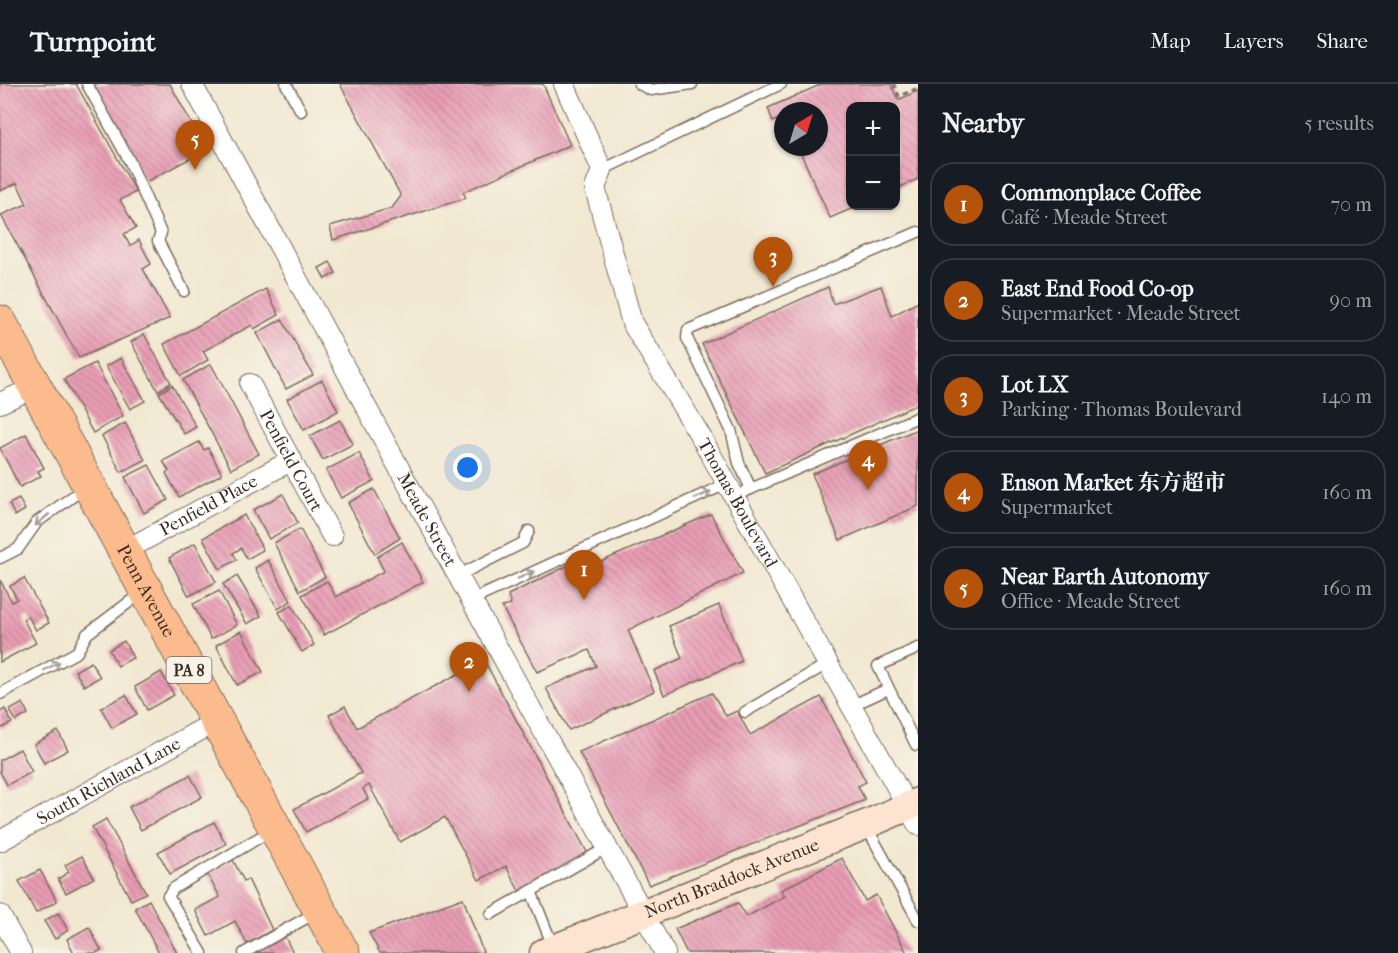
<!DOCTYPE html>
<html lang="en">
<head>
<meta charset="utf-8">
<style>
	body { margin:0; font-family:"IM FELL French Canon","Noto Serif SC",serif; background:#20242c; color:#f1f3f6 }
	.controls { position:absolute; right:18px; top:18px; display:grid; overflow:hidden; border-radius:12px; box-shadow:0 2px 4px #0004 }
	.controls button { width:54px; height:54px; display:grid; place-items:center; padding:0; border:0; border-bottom:2px solid #363941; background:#171b24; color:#f1f3f6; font:30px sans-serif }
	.compass { position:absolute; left:774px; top:18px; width:54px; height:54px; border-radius:50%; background:#171b24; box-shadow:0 2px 4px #0004; rotate:38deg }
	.you { position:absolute; left:468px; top:384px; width:21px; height:21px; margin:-15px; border:4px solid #fff; border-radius:50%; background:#1a73e8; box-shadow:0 0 0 9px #1a73e833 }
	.badge { display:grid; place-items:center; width:39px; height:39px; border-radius:50%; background:#b45309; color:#fff; font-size:20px; font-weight:700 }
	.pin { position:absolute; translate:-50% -50px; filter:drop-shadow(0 2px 3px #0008) }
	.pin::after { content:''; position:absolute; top:32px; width:21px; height:18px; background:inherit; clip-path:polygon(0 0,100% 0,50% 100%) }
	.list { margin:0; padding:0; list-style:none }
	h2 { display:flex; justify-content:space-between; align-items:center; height:78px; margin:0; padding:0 24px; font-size:26px }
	h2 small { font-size:20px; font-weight:400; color:#9ea1a6 }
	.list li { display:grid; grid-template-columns:39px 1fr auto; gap:18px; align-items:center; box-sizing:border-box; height:84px; margin:0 12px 12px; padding:0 12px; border:2px solid #363941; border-radius:24px }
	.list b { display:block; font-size:22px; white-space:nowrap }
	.list p { margin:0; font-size:20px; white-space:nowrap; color:#9ea1a6 }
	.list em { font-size:20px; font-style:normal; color:#9ea1a6 }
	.map { position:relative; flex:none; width:918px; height:869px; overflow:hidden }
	header { display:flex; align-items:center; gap:36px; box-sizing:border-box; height:84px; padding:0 30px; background:#171b24; border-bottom:2px solid #363941 }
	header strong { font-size:28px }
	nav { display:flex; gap:33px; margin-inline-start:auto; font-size:21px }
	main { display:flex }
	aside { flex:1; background:#171b24 }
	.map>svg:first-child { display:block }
	.building { fill:url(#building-back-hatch) }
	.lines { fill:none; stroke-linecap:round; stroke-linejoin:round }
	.lane-casing { stroke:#7b6c5d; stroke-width:13 }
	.street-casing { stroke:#7b6c5d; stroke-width:22 }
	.secondary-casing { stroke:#7b6c5d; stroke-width:31 }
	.highway-casing { stroke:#7b6c5d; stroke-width:35 }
	.path { stroke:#7b6c5d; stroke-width:3; stroke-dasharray:4.5 4.5; stroke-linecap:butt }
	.lane { stroke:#fff; stroke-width:10 }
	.street { stroke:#fff; stroke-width:20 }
	.secondary { stroke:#fde4d1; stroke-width:28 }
	.highway { stroke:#fbbb8c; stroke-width:33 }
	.oneway { stroke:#a79f9a }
	.labels { text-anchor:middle; stroke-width:4.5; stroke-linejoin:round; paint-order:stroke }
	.shield { fill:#f7f3e8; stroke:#73665b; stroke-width:1.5 }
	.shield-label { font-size:16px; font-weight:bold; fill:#3b2a1e }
	.street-label { font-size:18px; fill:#3b2a1e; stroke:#f7f3e8 }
</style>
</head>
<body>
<header>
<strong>Turnpoint</strong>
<nav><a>Map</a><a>Layers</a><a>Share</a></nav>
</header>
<main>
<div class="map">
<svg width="918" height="869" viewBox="0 0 918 869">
	<defs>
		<pattern id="building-back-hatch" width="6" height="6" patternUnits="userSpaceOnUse" patternTransform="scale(1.5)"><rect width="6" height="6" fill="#e99db5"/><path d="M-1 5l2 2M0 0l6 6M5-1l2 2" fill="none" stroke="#be8093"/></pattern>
	</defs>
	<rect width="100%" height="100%" fill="#f7f3e8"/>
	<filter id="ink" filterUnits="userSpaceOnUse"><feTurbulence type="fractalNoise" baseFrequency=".0167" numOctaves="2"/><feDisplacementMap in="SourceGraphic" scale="12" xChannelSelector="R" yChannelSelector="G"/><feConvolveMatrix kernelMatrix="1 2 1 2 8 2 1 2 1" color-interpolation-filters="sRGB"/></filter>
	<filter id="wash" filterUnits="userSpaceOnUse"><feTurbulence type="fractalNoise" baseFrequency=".008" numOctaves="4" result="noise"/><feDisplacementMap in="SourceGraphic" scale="24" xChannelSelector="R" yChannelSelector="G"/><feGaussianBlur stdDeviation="1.35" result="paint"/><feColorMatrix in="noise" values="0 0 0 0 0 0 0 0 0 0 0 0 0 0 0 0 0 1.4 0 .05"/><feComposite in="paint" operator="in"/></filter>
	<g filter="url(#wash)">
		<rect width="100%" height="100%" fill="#f2e8d1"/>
		<g id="blocks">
			<g class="building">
				<path d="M0,0H76L136,108L120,116L136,144L124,150L130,162L139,156L151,180L143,185L170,234L79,274L1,131L27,120L17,99L0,107Z"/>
				<path d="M93,0H170L206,66L146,98Z"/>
				<path d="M340,0H543L570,61L463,108L466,114L333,156L330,142L392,124L401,112Z"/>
				<path d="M822,0H891L898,16L918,7V95L896,105V22H850V122H858L830,134L798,63H819V27H783V33L773,38L768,24Z"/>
				<path d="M330,178L336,189L325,195L319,184Z"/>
				<path d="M881,202L892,232L918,218V320L765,389L702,260L828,203L833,220Z"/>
				<path d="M266,205L279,231L254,245L252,241L203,267L208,276L181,292L164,260Z"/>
				<path d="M282,235L313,291L286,305L257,249Z"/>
				<path d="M144,250L171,299L158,307L131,258Z"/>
				<path d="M121,274L145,317L130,325L106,282Z"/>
				<path d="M95,279L123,332L93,349L64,295Z"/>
				<path d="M211,280L259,370L231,385L183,296Z"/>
				<path d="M322,296L338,327L304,346L287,315Z"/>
				<path d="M172,301L196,343L184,350L159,309Z"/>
				<path d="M340,336L353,360L323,376L310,352Z"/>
				<path d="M125,339L145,376L121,388L102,352Z"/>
				<path d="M918,345V422L840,456L812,390Z"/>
				<path d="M26,350L44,384L38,387L41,392L20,403L0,364Z"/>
				<path d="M199,358L204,366L208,364L222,390L179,413L166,389L169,387L163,377Z"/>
				<path d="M359,369L374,397L341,414L326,386Z"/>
				<path d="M149,381L168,416L144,429L125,393Z"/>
				<path d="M374,405L400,454L375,470L348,419Z"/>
				<path d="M283,410L298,439L269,455L253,426Z"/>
				<path d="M19,415L25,426L15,432L9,420Z"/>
				<path d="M711,430L743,489L628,546L654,607L569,646L546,604L596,582L589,566L537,588L502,523L511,521L508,511L577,477L582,486Z"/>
				<path d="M244,431L263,466L247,475L241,464L233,469L237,476L220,485L203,454Z"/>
				<path d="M300,445L325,493L300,507L274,459Z"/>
				<path d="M402,458L423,498L324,551L302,511L327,497L336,513L384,487L377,473Z"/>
				<path d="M195,459L216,498L189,512L169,474Z"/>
				<path d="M268,476L291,517L278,525L255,484Z"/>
				<path d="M237,492L261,532L247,540L223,500Z"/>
				<path d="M24,494L49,539L36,546L28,532L23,535L36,559L0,578V496L12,518L17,515L10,502Z"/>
				<path d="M219,507L237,541L211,555L193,520Z"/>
				<path d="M292,521L314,561L302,568L279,528Z"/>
				<path d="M719,521L742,577L664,611L654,587L682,574L669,542Z"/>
				<path d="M241,547L263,588L237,601L216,561Z"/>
				<path d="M124,557L133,574L118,582L109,566Z"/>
				<path d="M484,576L588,770L519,807L506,782L479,796L445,733L400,758L369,701L363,705L368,715L306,748L294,725L361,689L329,631L345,622L357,644Z"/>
				<path d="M91,578L100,593L84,602L75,587Z"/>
				<path d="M161,588L174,611L147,626L135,603Z"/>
				<path d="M712,609L726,632L737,627L750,651L821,613L866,698L858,702L865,716L649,801L579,668Z"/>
				<path d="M126,611L137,630L112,644L101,624Z"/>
				<path d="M23,619L28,630L16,637L10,626Z"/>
				<path d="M5,625L12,639L0,645V628Z"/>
				<path d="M58,647L68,666L44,679L34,660Z"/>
				<path d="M20,665L32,688L7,701L0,688V676Z"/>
				<path d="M190,691L202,713L141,746L129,723Z"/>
				<path d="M106,735L146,809L131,816L92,743Z"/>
				<path d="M214,738L226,760L170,790L158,768Z"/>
				<path d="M82,772L94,794L66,809L58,795L69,788L65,781Z"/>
				<path d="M842,774L865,817L876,811L907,869H687L675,845L738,819L746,833L785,812L781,806Z"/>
				<path d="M233,776L244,797L248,795L272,846L247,860L235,837L208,852L195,826L220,813L207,790Z"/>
				<path d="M40,786L57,817L36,829L19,797Z"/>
				<path d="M463,814L483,868L480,869H380L369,849Z"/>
				<path d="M149,816L177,869H159L135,824Z"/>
				<path d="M58,829L68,846L55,855L44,837Z"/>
				<path d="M89,843L101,866L96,869H74L67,855Z"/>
				<path d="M285,853L293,869H255Z"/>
			</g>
		</g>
	</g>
	<g filter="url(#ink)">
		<use href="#blocks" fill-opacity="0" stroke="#7b6c5d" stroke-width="1.5"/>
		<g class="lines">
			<defs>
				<g id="lane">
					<path d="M87,0L129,76L161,149L158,157L184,207"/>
					<path d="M286,0L301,27"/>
					<path d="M639,0L651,6L692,0"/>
					<path d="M602,86L781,0"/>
					<path d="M751,405L739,379L731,346L687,254L688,246L918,148"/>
					<path d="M746,407L918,333"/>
					<path d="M0,474L18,465L37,438L86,403"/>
					<path d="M459,491L523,459L529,447"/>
					<path d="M472,516L726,400"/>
					<path d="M918,564L878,582L916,661L918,660"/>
					<path d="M0,610L77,568L87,550L144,507"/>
					<path d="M851,622L888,605"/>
					<path d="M745,628L827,580"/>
					<path d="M866,742L918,836"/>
					<path d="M531,807L554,865"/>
					<path d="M491,830L608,763"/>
					<path d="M202,869L168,812L174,804L272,746"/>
					<path d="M244,869L317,828"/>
				</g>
				<g id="street">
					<path id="s1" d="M192,0L406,397L665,869"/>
					<path id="s2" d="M564,0L602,86L595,104L632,239L701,353L918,741"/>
					<path id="s3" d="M250,300L332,452"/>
					<path d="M0,319L35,303"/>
					<path id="s4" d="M124,467L292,376"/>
					<path id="s5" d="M0,757L217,637"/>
					<path d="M0,831L21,869"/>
				</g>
				<g id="secondary">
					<path id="s6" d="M544,869L865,741L918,718"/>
				</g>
				<g id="highway">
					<path id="s7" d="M0,238L343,869"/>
				</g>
			</defs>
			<use href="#lane" class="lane-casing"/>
			<use href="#street" class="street-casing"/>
			<use href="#secondary" class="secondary-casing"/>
			<use href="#highway" class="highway-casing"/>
			<path class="path" d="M894,0L899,12L918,4"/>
			<use href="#lane" class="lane"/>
			<use href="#street" class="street"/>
			<use href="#secondary" class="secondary"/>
			<use href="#highway" class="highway"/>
		</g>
		<defs><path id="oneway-shaft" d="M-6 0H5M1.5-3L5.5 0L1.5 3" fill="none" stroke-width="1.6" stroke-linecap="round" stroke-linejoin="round" transform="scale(1.5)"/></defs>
		<g class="oneway">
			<use href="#oneway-shaft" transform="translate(703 411) rotate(-24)"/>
			<use href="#oneway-shaft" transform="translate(42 436) rotate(140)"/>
			<use href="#oneway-shaft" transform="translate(526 491) rotate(-24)"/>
			<use href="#oneway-shaft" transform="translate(52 582) rotate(-28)"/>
		</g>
	</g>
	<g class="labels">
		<rect class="shield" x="166.5" y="573" width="45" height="26" rx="4.5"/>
		<g class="shield-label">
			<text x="189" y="592">PA 8</text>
		</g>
		<g class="street-label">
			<text dy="6" stroke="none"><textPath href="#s3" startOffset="87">Penfield Court</textPath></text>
			<text dy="6" stroke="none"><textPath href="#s2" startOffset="462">Thomas Boulevard</textPath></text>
			<text dy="6" stroke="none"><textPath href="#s4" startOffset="96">Penfield Place</textPath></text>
			<text dy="6" stroke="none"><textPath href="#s1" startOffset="495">Meade Street</textPath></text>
			<text dy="6" stroke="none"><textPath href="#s7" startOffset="306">Penn Avenue</textPath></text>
			<text dy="6" stroke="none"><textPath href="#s5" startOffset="124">South Richland Lane</textPath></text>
			<text dy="6" stroke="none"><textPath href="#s6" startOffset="202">North Braddock Avenue</textPath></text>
		</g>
	</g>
</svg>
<div class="controls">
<button>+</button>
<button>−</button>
</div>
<svg class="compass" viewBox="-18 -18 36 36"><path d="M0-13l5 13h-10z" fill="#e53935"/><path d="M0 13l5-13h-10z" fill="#9ea1a6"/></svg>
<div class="you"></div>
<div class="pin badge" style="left:584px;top:516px">1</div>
<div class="pin badge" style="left:469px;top:608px">2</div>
<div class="pin badge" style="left:773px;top:203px">3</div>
<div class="pin badge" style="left:868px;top:406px">4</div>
<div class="pin badge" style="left:195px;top:86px">5</div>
</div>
<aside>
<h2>Nearby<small>5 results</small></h2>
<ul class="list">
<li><span class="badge">1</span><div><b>Commonplace Coffee</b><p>Café · Meade Street</p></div><em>70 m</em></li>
<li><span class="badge">2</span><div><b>East End Food Co-op</b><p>Supermarket · Meade Street</p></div><em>90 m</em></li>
<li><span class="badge">3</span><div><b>Lot LX</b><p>Parking · Thomas Boulevard</p></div><em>140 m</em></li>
<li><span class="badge">4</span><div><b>Enson Market 东方超市</b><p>Supermarket</p></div><em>160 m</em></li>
<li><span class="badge">5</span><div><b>Near Earth Autonomy</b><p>Office · Meade Street</p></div><em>160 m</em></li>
</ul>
</aside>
</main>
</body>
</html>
